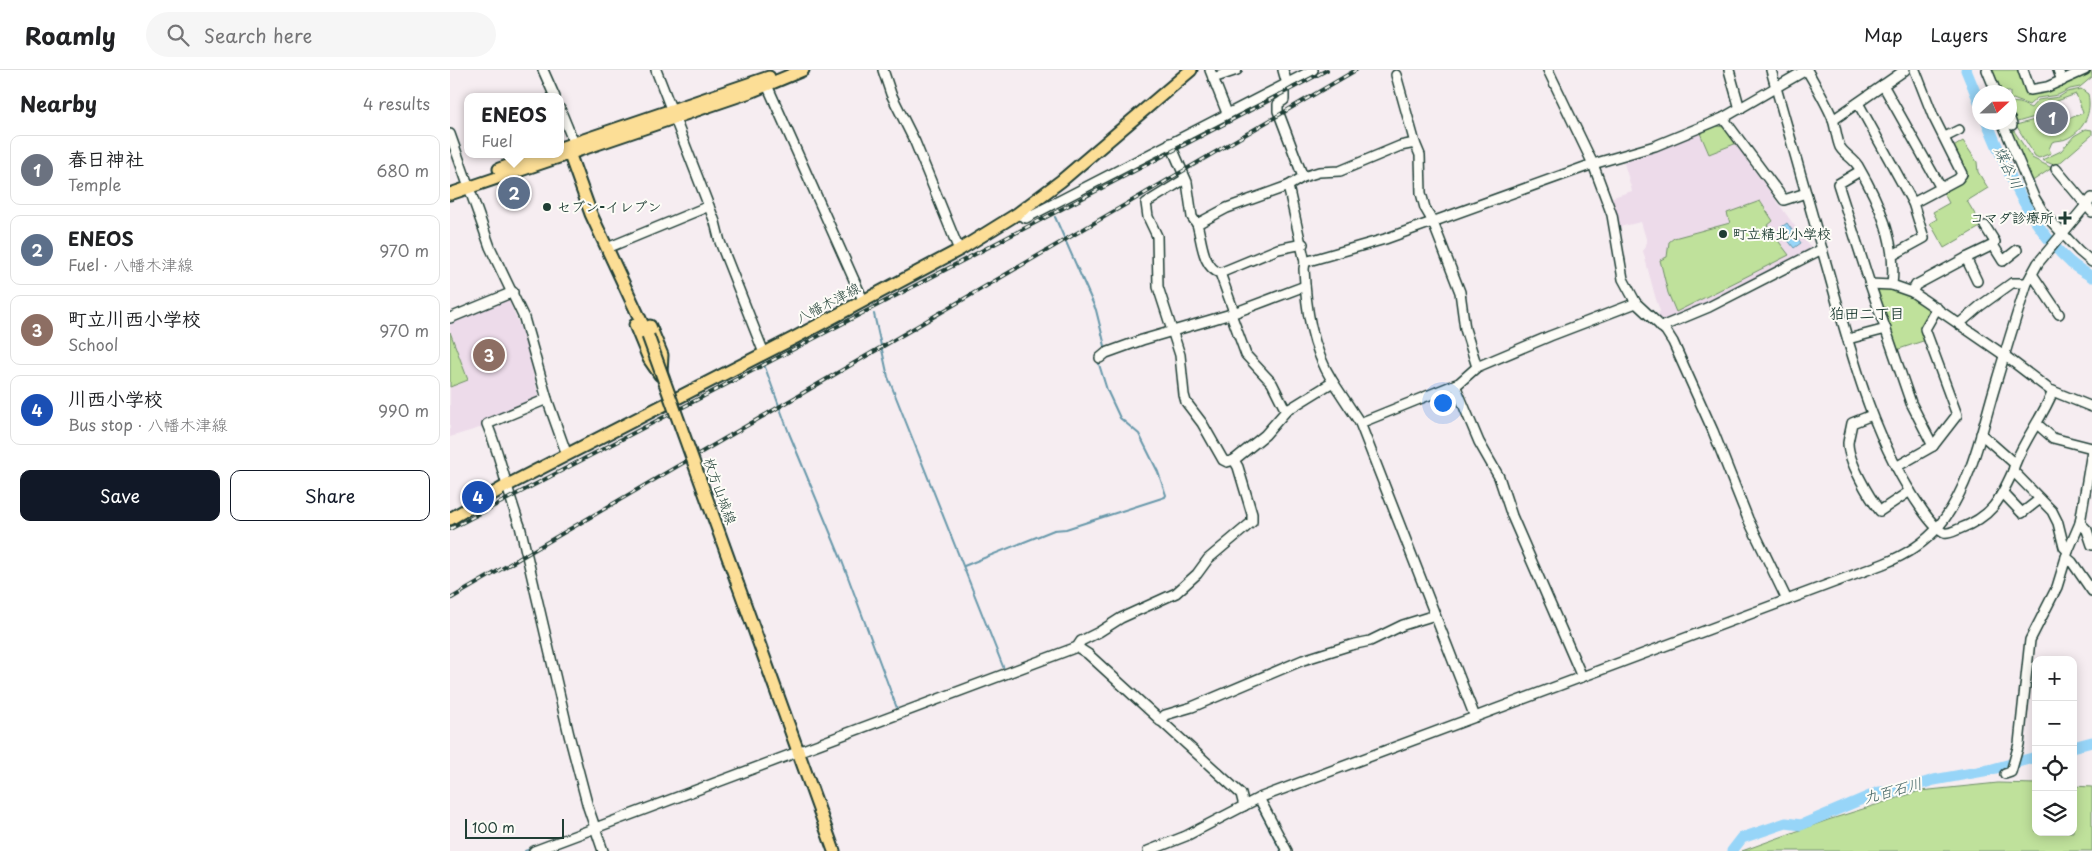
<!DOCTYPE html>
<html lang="en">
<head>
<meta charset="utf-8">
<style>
	body { margin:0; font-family:"Playpen Sans","Klee One",sans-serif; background:#f6f6f6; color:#202124 }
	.controls { position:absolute; right:15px; bottom:15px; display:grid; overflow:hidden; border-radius:10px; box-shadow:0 2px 12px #0003 }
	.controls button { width:45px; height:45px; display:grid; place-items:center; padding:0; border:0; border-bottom:1px solid #e0e0e0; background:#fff; color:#202124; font:25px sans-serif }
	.compass { position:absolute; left:1522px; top:15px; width:45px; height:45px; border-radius:50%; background:#fff; box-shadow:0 2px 12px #0003; rotate:68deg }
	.scale { position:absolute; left:15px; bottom:12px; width:99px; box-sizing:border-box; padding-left:5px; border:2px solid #1f3d34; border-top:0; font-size:14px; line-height:18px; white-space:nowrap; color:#1f3d34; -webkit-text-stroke:4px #fdfcf7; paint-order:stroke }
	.you { position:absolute; left:992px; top:332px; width:18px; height:18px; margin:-12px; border:4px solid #fff; border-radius:50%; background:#1a73e8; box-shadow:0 0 0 8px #1a73e833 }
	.badge { display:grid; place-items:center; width:32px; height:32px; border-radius:50%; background:#111827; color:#fff; font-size:16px; font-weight:700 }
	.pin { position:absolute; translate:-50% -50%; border:2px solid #fff; box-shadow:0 1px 5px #0006 }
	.popup { position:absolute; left:14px; top:23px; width:100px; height:65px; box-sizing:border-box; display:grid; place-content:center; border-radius:10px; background:#fff; filter:drop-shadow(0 1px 4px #0005); font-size:16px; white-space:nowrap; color:#757577 }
	.popup b { font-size:19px; color:#202124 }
	.popup::after { content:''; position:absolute; left:50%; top:100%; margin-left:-10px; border:10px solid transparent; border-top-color:#fff }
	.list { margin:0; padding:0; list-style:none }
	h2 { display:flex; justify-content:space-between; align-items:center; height:65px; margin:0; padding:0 20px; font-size:21px }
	h2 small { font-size:16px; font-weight:400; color:#757577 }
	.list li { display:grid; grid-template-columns:32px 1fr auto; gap:15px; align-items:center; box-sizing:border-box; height:70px; margin:0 10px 10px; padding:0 10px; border:1px solid #e0e0e0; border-radius:10px }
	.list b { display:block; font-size:19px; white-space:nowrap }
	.list p { margin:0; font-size:16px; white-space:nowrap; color:#757577 }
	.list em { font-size:16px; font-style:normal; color:#757577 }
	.actions { display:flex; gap:10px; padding:15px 20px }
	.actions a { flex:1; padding:11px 0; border:1px solid #111827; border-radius:10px; text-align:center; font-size:18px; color:#111827 }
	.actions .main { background:#111827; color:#fff }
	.icon { flex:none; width:28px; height:28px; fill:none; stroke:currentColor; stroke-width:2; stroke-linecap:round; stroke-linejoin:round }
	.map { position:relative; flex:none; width:1642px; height:781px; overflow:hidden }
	header { display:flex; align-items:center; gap:30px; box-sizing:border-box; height:70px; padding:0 25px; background:#fff; border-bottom:1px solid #e0e0e0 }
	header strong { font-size:24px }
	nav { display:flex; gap:28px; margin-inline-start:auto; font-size:18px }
	.search { width:350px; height:45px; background:#f6f6f6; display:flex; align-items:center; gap:12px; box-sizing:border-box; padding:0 18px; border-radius:28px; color:#757577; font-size:19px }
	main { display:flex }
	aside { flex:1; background:#fff }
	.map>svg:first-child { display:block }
	.built { fill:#eddbea }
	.green { fill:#bfe19b; stroke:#6f8f68 }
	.water { fill:#97d5f8; stroke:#6798aa }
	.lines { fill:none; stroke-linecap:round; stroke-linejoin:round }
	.stream { stroke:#6798aa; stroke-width:2 }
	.river { stroke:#97d5f8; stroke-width:11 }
	.minor-casing { stroke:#1f3d34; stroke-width:12 }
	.major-casing { stroke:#1f3d34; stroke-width:15 }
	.minor { stroke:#fdfcf7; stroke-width:9 }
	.major { stroke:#fcde96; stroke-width:11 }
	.rail-casing { stroke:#1f3d34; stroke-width:4 }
	.rail { stroke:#fdfcf7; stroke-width:2; stroke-dasharray:5.5; stroke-linecap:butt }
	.major-bridge-casing { stroke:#1f3d34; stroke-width:15; stroke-linecap:butt }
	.major-bridge { stroke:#fcde96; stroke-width:11 }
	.poi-dot { fill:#1f3d34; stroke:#fdfcf7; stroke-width:2 }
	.labels { text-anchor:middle; stroke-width:4; stroke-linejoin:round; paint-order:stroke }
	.poi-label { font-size:14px; font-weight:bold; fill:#1f3d34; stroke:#fdfcf7; text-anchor:start }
	.street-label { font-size:14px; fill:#1f3d34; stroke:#fdfcf7 }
	.water-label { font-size:15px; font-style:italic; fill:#375b5b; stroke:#fdfcf7 }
	.neighbourhood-label { font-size:15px; font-weight:bold; fill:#1f3d34; stroke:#fdfcf7 }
</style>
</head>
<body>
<header>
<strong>Roamly</strong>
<div class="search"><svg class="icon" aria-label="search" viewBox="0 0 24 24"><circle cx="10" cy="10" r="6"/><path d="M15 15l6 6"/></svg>Search here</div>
<nav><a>Map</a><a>Layers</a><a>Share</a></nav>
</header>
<main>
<aside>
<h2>Nearby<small>4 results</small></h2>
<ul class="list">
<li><span class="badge" style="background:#6b7280">1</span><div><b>春日神社</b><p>Temple</p></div><em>680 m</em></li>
<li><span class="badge" style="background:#5c6f8a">2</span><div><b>ENEOS</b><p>Fuel · 八幡木津線</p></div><em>970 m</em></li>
<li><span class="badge" style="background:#8d6e63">3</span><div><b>町立川西小学校</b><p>School</p></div><em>970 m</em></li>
<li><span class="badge" style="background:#1a4fb4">4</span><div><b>川西小学校</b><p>Bus stop · 八幡木津線</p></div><em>990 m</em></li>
</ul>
<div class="actions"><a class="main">Save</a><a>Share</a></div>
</aside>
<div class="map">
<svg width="1642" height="781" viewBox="0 0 1642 781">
	<rect width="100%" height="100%" fill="#f6edf1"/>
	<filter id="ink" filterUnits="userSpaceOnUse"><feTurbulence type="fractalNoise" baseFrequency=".02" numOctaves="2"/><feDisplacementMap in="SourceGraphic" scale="10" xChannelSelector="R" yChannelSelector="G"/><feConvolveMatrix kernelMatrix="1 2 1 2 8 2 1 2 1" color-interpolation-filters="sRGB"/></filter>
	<g filter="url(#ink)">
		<g class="built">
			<path d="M1250,63L1259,84L1285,74L1363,181L1258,235L1213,254L1206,248L1210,241L1205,226L1193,181L1197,172L1191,152L1169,157L1160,128L1182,121L1173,89L1206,80Z"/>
			<path d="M58,229L74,266L88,324L87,327L34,350L36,356L0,367V250L5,252Z"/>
		</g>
		<g class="green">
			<path d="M1540,0H1570L1579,23L1623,8L1641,0L1642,7L1630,17L1620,19L1608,25L1587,28L1579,35L1563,29L1560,30V22H1550Z"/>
			<path d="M1631,19L1638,24C1642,42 1635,59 1618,68C1613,71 1607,70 1602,72L1599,79L1601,83L1589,88L1585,86L1566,55L1603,45L1606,54L1633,43L1626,24L1599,34L1602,42L1564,53L1560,44V32L1570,33L1581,38L1588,30L1609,27L1617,22Z"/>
			<path d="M1267,56L1274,57L1287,73L1259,84L1250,63Z"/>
			<path d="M1636,59L1642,60V65L1606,96L1592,90L1611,81L1624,66Z"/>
			<path d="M1564,61L1582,88L1602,98L1581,112L1560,62Z"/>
			<path d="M1513,71L1527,92L1528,102L1538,118L1517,131L1532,156L1494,178L1480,153L1487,149L1483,142L1499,133L1492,120L1516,107L1502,78Z"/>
			<path d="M1310,131L1323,151L1317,156L1339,185L1226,242L1218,223L1210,190L1217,187L1219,172L1224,168L1280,153L1277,143Z"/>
			<path d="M1428,217C1449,218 1464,227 1482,238L1476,270L1446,280L1426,220Z"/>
			<path d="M0,262L18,310L0,317Z"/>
			<path d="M1548,713L1586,714V762H1623V716L1642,717V781H1292L1378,750L1470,721Z"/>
		</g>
		<path class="water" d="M1337,153L1351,173L1344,178L1329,159Z"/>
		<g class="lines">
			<g class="stream">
				<path d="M605,147L646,240L656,280"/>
				<path d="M283,217L309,282"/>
				<path d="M424,244L438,307L554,599"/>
				<path d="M312,289L339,363L392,491L448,641"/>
				<path d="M514,496L604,460L616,459L715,427L716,425L708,402L689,364L670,348L657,320L648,291"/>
				<path d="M522,612L625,574"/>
				<path d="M806,733L831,781"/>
				<path d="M75,781L83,778"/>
			</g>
			<g class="river">
				<path d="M1516,0L1530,34"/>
				<path d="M1537,52C1558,102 1579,155 1620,192C1626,198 1635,202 1642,207"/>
				<path d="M1623,677L1642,672"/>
				<path d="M1282,781L1292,768L1336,753L1351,755L1429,722L1441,723L1484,710L1539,700L1586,687"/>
			</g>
			<defs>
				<g id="minor">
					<path d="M93,0L105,27"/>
					<path d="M206,0L265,152L270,172L314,283"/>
					<path d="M433,0L441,24L465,72L509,180"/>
					<path d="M760,0L777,43"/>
					<path d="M833,0L837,14"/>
					<path d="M1279,0L1290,39"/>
					<path d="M1321,0C1341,68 1360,136 1379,204C1402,286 1423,370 1473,441C1478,448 1486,459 1494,463C1499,464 1504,461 1509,459C1541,447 1549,432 1563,401"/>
					<path d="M1357,0C1366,16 1375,31 1382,47C1386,57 1386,67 1390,77C1395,85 1403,88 1408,96C1429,132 1447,172 1442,215L1462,222L1474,230L1554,285L1600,320L1642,337"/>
					<path d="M1537,0L1546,22"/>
					<path d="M1573,0L1580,20L1597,17L1635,0"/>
					<path d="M1608,0L1612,11"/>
					<path d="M946,5L965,73"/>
					<path d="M763,8L787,0"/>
					<path d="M317,15L413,230"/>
					<path d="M1433,15L1491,118"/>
					<path d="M834,16V30L828,34V41L853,107L838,116L855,192L854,199C856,238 861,277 883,312"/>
					<path d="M1408,33L1463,133L1474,168L1443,185"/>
					<path d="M110,39L126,78"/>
					<path d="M1273,48L1334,130L1356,123"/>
					<path d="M1560,49L1562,55"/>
					<path d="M1383,50L1455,0"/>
					<path d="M1552,52L1584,127L1595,145L1629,181L1642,192"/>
					<path d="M0,64L40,177L74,248L97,329L117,385"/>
					<path d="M1495,67L1509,60"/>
					<path d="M720,73L737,112L742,147L747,154"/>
					<path d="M1606,99L1642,142"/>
					<path d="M1410,101L1388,114L1420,214L1442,215"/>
					<path d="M853,107L869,102L890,101L950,76L965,73L970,85L971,123L975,138L982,150L1010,222L1015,259L1027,297"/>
					<path d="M735,109L696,133L698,147L707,166L708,217L730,285L734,325L736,332L752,353L773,390L777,392L784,390"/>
					<path d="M1463,133L1508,109L1512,104L1483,46L1465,0"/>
					<path d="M567,144L576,148L863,0"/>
					<path d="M1535,156L1545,172L1543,175"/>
					<path d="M162,176L259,136"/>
					<path d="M1516,188L1543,175L1553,191L1567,180"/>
					<path d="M855,192L935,169L1143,94L1098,0"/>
					<path d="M770,203L828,179L853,174"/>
					<path d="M1582,204L1609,244"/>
					<path d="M1420,214L1461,333L1483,376"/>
					<path d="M1462,222L1466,215L1516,188L1527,211"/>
					<path d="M1186,233L1216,261L1223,272L1263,361L1298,449L1337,530"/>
					<path d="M784,242L770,203C752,197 752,170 747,154L777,138L838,116"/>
					<path d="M781,244L796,285L822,313L836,341"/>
					<path d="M0,248L63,222"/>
					<path d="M1509,254L1530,236L1562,213H1577"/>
					<path d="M1211,257L1259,237L1372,179"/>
					<path d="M1398,269L1436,259"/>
					<path d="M650,288L656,283L692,270L781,244L855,216"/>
					<path d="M1005,315L1029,372L1049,407L1062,446L1132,607"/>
					<path d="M97,329L37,354C51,387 57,422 70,456L119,665L138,737L153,781"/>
					<path d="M1422,345L1402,353C1401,359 1399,366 1398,373C1398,391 1419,427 1430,441L1460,421"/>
					<path d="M910,353L1025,647"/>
					<path d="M1587,354L1603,368L1642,378"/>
					<path d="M1531,364L1565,394C1575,368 1593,347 1603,321"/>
					<path d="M1446,397L1483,376L1507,345L1475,259L1487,238"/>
					<path d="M1564,397L1563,401L1602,441L1608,453L1614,477L1618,481"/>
					<path d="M1553,423L1572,443L1590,429"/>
					<path d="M1630,453L1637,460L1642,475"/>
					<path d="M1616,487L1622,492L1642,521"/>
					<path d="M627,577L638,584L791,724L794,736"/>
					<path d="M710,651L715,645L742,637L853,590L901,575L920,571L953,555L985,545"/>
					<path d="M1555,704L1561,702L1569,674L1580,570L1607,517L1618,481L1630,453L1642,381"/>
					<path d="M809,728L837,781"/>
					<path d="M84,781L627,577L631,571L649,562L671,548L726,523L747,504L758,489L802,452V444L788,397L784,390L815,365L836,341L883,312L910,353L1009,313L1027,297L1100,266L1186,233L1173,209L1162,145L1143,94L1205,76L1273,48L1356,0"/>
					<path d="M698,781L736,766L809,728L1433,494C1453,486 1475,473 1489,456C1519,419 1530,368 1543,323C1554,286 1565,250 1577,213L1588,193L1642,128"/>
				</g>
				<g id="major">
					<path d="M117,77L141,144L198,266"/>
					<path d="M110,78L319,7"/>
					<path d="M49,99L92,84"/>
					<path d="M0,124L300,22L353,0"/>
					<path d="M185,255L199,289L210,305"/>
					<path d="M200,256L212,285L211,303"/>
					<path d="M0,449L56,416L346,267L509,180L567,144L611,111L741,0"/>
					<path d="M288,515L384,781"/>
				</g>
			</defs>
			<use href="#minor" class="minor-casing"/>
			<use href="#major" class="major-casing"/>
			<use href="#minor" class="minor"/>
			<use href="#major" class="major"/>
			<defs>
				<g id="rail">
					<path d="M0,459L877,0"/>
					<path d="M0,529L906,0"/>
				</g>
			</defs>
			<use href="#rail" class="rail-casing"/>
			<use href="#rail" class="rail"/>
			<defs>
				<path id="major-bridge" d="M198,266L288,515"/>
			</defs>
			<use href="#major-bridge" class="major-bridge-casing"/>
			<use href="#major-bridge" class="major-bridge"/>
		</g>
	</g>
	<g class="poi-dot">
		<circle cx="97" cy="137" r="5"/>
		<path d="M1612.5 140.5h5v5h5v5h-5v5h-5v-5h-5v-5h5z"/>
		<circle cx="1273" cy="164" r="5"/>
	</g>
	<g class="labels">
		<g class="poi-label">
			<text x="107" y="142">セブン-イレブン</text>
			<text x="1604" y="153" text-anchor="end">コマダ診療所</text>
			<text x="1283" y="169">町立精北小学校</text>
		</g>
		<g class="street-label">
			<text transform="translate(378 233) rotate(-28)" y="5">八幡木津線</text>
			<text transform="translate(270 421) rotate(70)" y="5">枚方山城線</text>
		</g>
		<g class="water-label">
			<text transform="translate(1558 98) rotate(65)" y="5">煤谷川</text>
			<text transform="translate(1443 721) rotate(-15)" y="5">九百石川</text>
		</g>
		<g class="neighbourhood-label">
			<text x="1417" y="249">狛田二丁目</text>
		</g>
	</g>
</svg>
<div class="controls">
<button>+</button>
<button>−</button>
<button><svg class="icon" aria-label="locate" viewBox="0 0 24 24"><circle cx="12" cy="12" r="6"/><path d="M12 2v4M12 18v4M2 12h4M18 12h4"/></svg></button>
<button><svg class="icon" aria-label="layers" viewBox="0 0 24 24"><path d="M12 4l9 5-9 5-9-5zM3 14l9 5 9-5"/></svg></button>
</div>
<svg class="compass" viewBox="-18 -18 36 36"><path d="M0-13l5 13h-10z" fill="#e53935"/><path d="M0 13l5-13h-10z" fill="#757577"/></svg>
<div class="scale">100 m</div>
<div class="you"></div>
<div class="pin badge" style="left:1602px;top:48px;background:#6b7280">1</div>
<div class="pin badge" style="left:64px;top:123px;background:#5c6f8a">2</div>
<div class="popup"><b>ENEOS</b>Fuel</div>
<div class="pin badge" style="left:39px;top:285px;background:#8d6e63">3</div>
<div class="pin badge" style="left:28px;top:427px;background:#1a4fb4">4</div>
</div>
</main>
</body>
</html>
